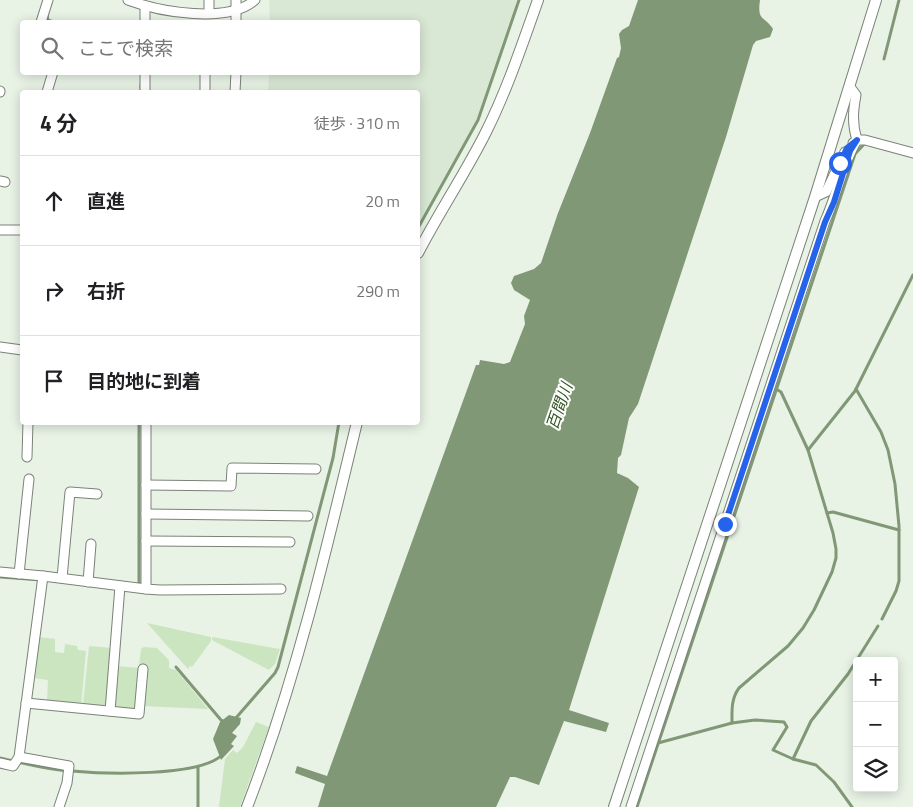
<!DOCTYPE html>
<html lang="ja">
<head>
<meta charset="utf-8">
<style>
	body { margin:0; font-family:"Titillium Web","Noto Sans JP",sans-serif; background:#f6f6f6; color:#202124 }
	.controls { position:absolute; right:15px; bottom:15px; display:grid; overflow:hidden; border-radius:5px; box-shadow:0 2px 12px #0003 }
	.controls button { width:45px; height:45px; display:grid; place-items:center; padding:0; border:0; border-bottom:1px solid #e0e0e0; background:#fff; color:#202124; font:25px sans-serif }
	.stop { position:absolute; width:15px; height:15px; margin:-11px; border:4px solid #2563eb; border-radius:50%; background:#fff }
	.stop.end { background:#2563eb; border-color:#fff; box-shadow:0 1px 5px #0008 }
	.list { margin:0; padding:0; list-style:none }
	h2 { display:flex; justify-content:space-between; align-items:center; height:65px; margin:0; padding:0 20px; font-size:21px }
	h2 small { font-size:16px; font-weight:400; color:#757577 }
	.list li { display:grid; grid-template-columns:32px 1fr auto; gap:15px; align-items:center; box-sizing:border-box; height:90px; padding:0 20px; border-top:1px solid #e0e0e0 }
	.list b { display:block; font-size:19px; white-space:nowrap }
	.list em { font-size:16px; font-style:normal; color:#757577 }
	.icon { flex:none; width:28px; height:28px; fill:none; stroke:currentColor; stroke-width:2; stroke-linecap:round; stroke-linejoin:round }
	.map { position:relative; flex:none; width:913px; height:807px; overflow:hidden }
	.search { position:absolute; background:#fff; box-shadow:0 2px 12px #0003; left:20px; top:20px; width:400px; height:55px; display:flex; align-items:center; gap:12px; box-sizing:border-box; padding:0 18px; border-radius:5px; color:#757577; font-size:19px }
	.panel { position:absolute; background:#fff; box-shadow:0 2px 12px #0003; left:20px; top:90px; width:400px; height:335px; border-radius:5px }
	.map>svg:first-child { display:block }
	.built { fill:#d9e8d4 }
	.green { fill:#cbe5c1 }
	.water { fill:#809876 }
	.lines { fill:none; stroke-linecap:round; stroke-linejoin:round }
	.stream { stroke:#809876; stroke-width:3 }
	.minor-casing { stroke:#7a8377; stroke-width:11 }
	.tertiary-casing { stroke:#7a8377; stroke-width:12 }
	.minor { stroke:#fff; stroke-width:9 }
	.tertiary { stroke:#fff; stroke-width:10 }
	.route { stroke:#2563eb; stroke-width:6 }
	.labels { text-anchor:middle; stroke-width:4; stroke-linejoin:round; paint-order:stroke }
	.water-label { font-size:16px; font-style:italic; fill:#325523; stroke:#fff }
</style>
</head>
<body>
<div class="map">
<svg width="913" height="807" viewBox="0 0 913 807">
	<rect width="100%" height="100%" fill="#e8f2e5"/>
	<path class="built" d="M269,0H517L477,118L418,224V92H268L269,73L418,72V22H270Z"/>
	<g class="green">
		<path d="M147,623L211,637V641L192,667L190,666L188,669Z"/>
		<path d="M39,637L55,639V652L64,653L65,644L77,646L78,650L86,651L81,706L47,701L48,680L33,678Z"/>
		<path d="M212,637L280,649L275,664L269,670L212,640Z"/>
		<path d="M89,646L112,648L107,706L105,708L83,705Z"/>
		<path d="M144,647L157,648L169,660V668L176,670L208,709L142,706L145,667L139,666L141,649Z"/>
		<path d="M116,666L140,668L136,708L135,710L114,708Z"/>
		<path d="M256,722L269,727L240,807H219L225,759L233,750L237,753L243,747Z"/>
	</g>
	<g class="water">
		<path d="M638,0H760C757,22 764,15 773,29L770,37L756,41L753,45L726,137L638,404L629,418L621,455L618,458L617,473L628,478L639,487L569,710L609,723L606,732L564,721L539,785L515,777H510L496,807H318L325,784L295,773L297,766L327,776L476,365H479L480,360L504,364L510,362L525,324L524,316L530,300L514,290L511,283L514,276L534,269L541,263L558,213L590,133L617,58L619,57L621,48L619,34L622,30L629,26Z"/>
		<path d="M229,715L241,718L240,724L232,733L237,736L231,744L234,746L221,760L213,739L220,722Z"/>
	</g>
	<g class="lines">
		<g class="stream">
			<path d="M47,15L48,20L53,22"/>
			<path d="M884,59L899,0"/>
			<path d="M141,92V85"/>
			<path d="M418,228L478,120L519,0"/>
			<path d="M856,389L881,432L888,450L895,484L899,526V581L896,591L882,619"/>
			<path d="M808,450L855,391L913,275"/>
			<path d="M827,513L833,512L899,530"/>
			<path d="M0,577L42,580"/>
			<path d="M139,583V422"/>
			<path d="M176,667L221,720L225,723"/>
			<path d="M235,719L275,673L278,667L333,458L339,422"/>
			<path d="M732,723C732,710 731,699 739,688L788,646L803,628L814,610L832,572L836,558V549L833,533L808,450L781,392L776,389"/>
			<path d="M658,743L732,723L755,720L784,722L787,727L773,750L793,759L816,765L834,782L852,807"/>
			<path d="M0,758C24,763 48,770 72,771C105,774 199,777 222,755"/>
			<path d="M793,759L811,721L848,674L878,626"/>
			<path d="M198,767V807"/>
			<path d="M637,807L855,154L867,141"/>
		</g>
		<defs>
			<g id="minor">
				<path d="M128,0C160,12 228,24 255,0"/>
				<path d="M236,0V22"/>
				<path d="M209,13V0"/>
				<path d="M41,22L48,0"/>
				<path d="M145,22V7"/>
				<path d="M0,91V92"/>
				<path d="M47,92L53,72"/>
				<path d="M145,92V72"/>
				<path d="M205,92V72"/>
				<path d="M235,92L236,72"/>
				<path d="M853,143L857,140H865L913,153"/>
				<path d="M0,181L5,182"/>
				<path d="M815,197L826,192L845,152"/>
				<path d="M0,230H22"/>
				<path d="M0,347L22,350"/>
				<path d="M27,457L28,422"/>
				<path d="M146,485L231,486L232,468L316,469"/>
				<path d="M146,514L308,516"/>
				<path d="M146,541L290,542"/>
				<path d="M0,572L43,576L146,589V422"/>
				<path d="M19,574L29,479"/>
				<path d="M62,578L70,492L97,494"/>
				<path d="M88,582L91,544"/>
				<path d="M146,589L160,590L281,589"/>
				<path d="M26,703L139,714L143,669"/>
				<path d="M110,711L120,586"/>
				<path d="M19,757L69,766L67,783L59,807"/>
				<path d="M0,763L13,766L19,757L43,576"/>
				<path d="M631,807L825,221C837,195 842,165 857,140C852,124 853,111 856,95L850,87"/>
			</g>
			<g id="tertiary">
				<path d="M418,253C439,212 465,174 486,132C507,90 522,45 538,0"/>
				<path d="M247,807C295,683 326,552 357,422"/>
				<path d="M614,807L815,197L876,0"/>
			</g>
		</defs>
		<use href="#minor" class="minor-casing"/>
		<use href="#tertiary" class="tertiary-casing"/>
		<use href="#minor" class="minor"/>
		<use href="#tertiary" class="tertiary"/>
	</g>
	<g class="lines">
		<path class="route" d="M725,524L825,222L834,202L850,151L857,140L847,148L840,163"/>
	</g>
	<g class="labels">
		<g class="water-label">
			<text transform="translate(559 406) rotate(-71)" y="6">百間川</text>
		</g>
	</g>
</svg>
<div class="controls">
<button>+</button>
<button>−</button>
<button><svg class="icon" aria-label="layers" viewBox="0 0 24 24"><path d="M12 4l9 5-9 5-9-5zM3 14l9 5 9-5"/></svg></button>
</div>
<div class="stop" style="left:840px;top:163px"></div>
<div class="stop end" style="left:725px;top:524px"></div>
<div class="search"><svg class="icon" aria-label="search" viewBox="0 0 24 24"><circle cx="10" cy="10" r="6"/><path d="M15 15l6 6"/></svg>ここで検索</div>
<section class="panel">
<h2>4 分<small>徒歩 · 310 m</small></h2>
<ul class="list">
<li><svg class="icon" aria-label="ahead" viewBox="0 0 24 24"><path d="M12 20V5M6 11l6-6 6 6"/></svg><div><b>直進</b></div><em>20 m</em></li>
<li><svg class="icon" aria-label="right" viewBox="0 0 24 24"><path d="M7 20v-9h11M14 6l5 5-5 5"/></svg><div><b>右折</b></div><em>290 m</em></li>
<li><svg class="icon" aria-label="arrive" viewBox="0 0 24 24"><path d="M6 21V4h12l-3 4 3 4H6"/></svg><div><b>目的地に到着</b></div></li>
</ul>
</section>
</div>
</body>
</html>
